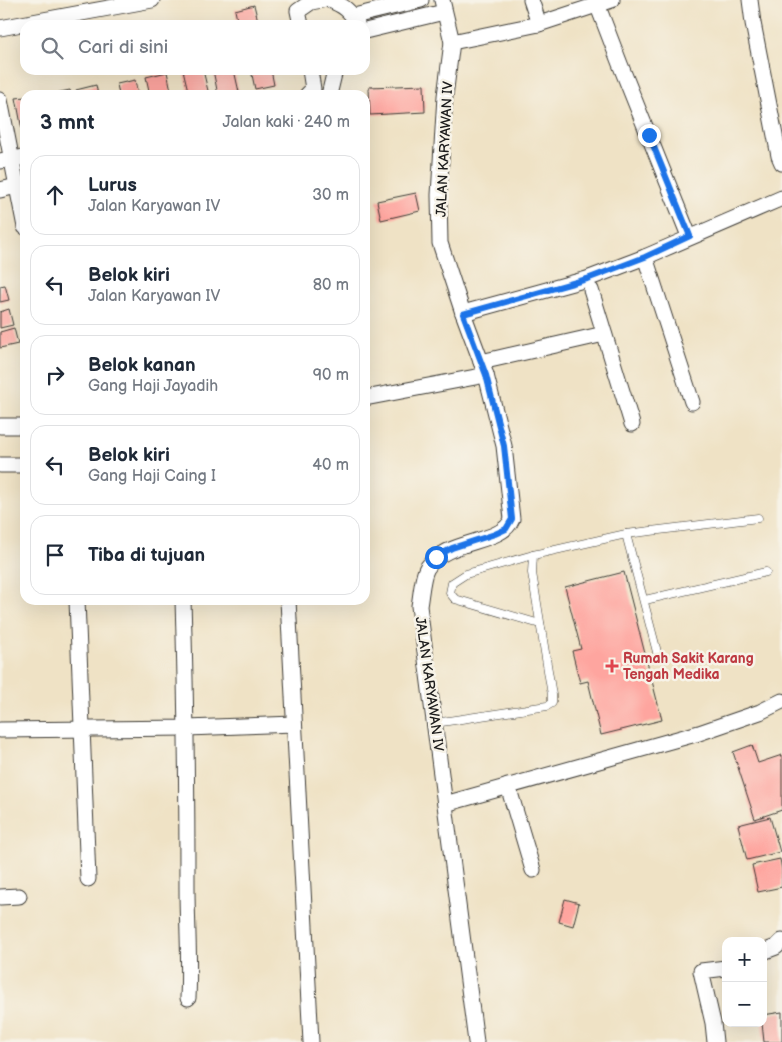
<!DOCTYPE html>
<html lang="id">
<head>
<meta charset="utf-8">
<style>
	body { margin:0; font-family:"Balsamiq Sans",sans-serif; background:#f6f6f7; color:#1f2937 }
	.controls { position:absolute; right:15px; bottom:15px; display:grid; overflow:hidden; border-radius:10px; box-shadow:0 5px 20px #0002 }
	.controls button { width:45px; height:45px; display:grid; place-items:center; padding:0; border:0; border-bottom:1px solid #e0e1e3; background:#fff; color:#1f2937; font:25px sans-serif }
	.stop { position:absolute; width:15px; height:15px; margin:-11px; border:4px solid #1a73e8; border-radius:50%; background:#fff }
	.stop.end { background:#1a73e8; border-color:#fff; box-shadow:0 1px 5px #0008 }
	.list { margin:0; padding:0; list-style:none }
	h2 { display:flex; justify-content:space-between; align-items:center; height:65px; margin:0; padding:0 20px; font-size:21px }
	h2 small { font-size:16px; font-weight:400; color:#747a83 }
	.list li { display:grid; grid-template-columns:32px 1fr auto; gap:15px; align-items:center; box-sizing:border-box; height:80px; margin:0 10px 10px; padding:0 10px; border:1px solid #e0e1e3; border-radius:15px }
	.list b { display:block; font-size:19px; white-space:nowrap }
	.list p { margin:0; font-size:16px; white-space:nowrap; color:#747a83 }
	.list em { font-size:16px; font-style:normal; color:#747a83 }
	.icon { flex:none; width:28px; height:28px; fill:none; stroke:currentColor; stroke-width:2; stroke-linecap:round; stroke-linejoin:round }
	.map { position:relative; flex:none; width:782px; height:1042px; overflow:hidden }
	.search { position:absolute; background:#fff; box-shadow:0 5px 20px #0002; left:20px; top:20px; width:350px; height:55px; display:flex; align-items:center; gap:12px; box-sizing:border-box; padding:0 18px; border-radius:15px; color:#747a83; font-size:19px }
	.panel { position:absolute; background:#fff; box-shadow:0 5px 20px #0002; left:20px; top:90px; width:350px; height:515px; border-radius:15px }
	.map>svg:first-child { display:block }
	.building { fill:#fea59f }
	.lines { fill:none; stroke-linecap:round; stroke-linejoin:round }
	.lane-casing { stroke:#3c3a35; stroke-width:9 }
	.street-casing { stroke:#3c3a35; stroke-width:17 }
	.lane { stroke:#fff; stroke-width:8 }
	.street { stroke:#fff; stroke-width:15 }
	.route { stroke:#1a73e8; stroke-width:6 }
	.health-dot { fill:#e0444e; stroke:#f7f3e8; stroke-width:2 }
	.labels { text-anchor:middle; stroke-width:5; stroke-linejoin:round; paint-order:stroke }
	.street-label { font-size:14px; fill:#1c1c1c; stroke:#f7f3e8 }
	.health-label { font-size:14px; font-weight:bold; fill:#be3a42; stroke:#f7f3e8; text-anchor:start }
</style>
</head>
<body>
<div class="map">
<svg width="782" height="1042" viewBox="0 0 782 1042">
	<rect width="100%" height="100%" fill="#f7f3e8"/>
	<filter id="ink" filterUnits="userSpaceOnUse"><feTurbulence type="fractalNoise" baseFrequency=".02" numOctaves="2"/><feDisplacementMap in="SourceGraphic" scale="10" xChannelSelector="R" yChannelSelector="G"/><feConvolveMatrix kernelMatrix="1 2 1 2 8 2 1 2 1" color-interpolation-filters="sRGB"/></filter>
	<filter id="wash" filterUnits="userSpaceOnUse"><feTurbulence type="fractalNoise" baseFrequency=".0096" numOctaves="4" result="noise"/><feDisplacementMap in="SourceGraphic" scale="20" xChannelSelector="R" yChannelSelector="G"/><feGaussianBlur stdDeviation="1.12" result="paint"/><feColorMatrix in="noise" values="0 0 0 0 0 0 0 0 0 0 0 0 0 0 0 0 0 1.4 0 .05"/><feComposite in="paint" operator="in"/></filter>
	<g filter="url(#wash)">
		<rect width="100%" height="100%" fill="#efe2c5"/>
		<g id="blocks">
			<g class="building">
				<path d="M254,5L259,25H238L235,10Z"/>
				<path d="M183,70H203L209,95H189Z"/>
				<path d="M213,70H234L239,92L218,95Z"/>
				<path d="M251,70H271L274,85L255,89Z"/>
				<path d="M167,72L172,95H150L146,77Z"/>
				<path d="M135,80L138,95H119L117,84Z"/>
				<path d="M96,85L98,95H77L76,90Z"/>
				<path d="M424,85L425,112L370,115L369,87Z"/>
				<path d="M70,90L71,95H51V94Z"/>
				<path d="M25,97V134L23,135L16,98Z"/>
				<path d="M416,193L420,211L381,220L377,201Z"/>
				<path d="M5,285L9,300L0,302V286Z"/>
				<path d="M9,309L13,325L0,328V312Z"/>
				<path d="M14,328L18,344L0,348V332Z"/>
				<path d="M624,572L662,720L601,735L588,681L580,683L572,651L581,649L565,587Z"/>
				<path d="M752,745L758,763L782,755V810L755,819L733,752Z"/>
				<path d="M770,817L780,852L747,860L738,825Z"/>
				<path d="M780,859L782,870V887L758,892L752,865Z"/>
				<path d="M565,899L579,903L573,926L559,922Z"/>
				<path d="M782,1012V1042H764L762,1023H763V1015Z"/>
			</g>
		</g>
	</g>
	<g filter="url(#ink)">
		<use href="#blocks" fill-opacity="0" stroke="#3c3a35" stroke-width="1"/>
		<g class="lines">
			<defs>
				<g id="lane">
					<path d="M626,534L657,652"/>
					<path d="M533,555L466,574L452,583L450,593L455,599L540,624"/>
					<path d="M645,600L766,572"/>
					<path d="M435,723L547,706L552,703V695L532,573L533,555L626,534L758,518"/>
				</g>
				<g id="street">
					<path d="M329,0C343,5 351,11 357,24"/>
					<path d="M442,0L452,42L445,96L439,195L440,243L463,313L486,375L504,446L512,519C502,545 447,538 427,568C422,576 421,596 419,606L476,1042"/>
					<path d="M531,0L539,24"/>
					<path d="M750,0L753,23L779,156L782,163"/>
					<path d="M597,4L620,64L689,236"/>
					<path d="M354,16L421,0"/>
					<path d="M301,25L298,11L311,2L322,0"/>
					<path d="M0,28L152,0"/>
					<path d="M365,31L444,12"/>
					<path d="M452,42L539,24L612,0"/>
					<path d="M307,95L313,89L310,70"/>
					<path d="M329,95L335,70"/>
					<path d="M0,100L25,227"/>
					<path d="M0,161L25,157"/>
					<path d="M0,190L25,184"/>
					<path d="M645,257L692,402"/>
					<path d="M591,290L632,424"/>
					<path d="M463,313L587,279L645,257L782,198"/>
					<path d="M481,362L604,334"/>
					<path d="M365,398L486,375"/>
					<path d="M0,426H25"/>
					<path d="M0,465H25"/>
					<path d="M77,600L88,879"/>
					<path d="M183,600C186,696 187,792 187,888C187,925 190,961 188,998"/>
					<path d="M288,600L311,1042"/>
					<path d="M0,730L187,728L294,724"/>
					<path d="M508,786L533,870"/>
					<path d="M445,804L699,733L760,712L782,701"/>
					<path d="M0,897L19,896"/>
					<path d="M763,952L776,947L782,941"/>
					<path d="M715,1042L713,1023L701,971L726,968"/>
				</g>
			</defs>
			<use href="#lane" class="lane-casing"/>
			<use href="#street" class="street-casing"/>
			<use href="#lane" class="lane"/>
			<use href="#street" class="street"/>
		</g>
	</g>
	<g class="lines" filter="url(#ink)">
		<path class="route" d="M436,557L452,548L495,534L506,529L512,519L504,446L486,375L463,314L587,279L645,257L690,236L649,135"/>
	</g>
	<path class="health-dot" d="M609.5 658.5h5v5h5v5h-5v5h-5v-5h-5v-5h5z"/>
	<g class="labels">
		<g class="street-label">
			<text transform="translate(444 149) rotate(-87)" y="5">JALAN KARYAWAN IV</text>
			<text transform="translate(430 684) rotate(82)" y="5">JALAN KARYAWAN IV</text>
		</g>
		<g class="health-label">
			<text x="623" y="663">Rumah Sakit Karang<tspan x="623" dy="16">Tengah Medika</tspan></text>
		</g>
	</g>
</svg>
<div class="controls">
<button>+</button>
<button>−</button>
</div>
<div class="stop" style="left:436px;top:557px"></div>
<div class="stop end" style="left:649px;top:135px"></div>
<div class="search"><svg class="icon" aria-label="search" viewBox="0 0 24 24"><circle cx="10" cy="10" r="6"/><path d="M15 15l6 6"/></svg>Cari di sini</div>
<section class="panel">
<h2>3 mnt<small>Jalan kaki · 240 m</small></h2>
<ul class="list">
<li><svg class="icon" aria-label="ahead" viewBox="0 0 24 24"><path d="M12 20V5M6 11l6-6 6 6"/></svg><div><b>Lurus</b><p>Jalan Karyawan IV</p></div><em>30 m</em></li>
<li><svg class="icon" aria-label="left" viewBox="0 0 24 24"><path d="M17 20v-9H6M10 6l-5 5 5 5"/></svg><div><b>Belok kiri</b><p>Jalan Karyawan IV</p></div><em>80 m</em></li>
<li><svg class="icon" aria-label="right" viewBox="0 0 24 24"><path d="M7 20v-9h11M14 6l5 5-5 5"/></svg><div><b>Belok kanan</b><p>Gang Haji Jayadih</p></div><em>90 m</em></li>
<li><svg class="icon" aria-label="left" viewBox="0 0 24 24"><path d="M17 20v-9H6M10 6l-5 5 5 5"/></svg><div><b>Belok kiri</b><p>Gang Haji Caing I</p></div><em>40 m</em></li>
<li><svg class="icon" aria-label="arrive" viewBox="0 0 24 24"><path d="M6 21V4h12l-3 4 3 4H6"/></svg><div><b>Tiba di tujuan</b></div></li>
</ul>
</section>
</div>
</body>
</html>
